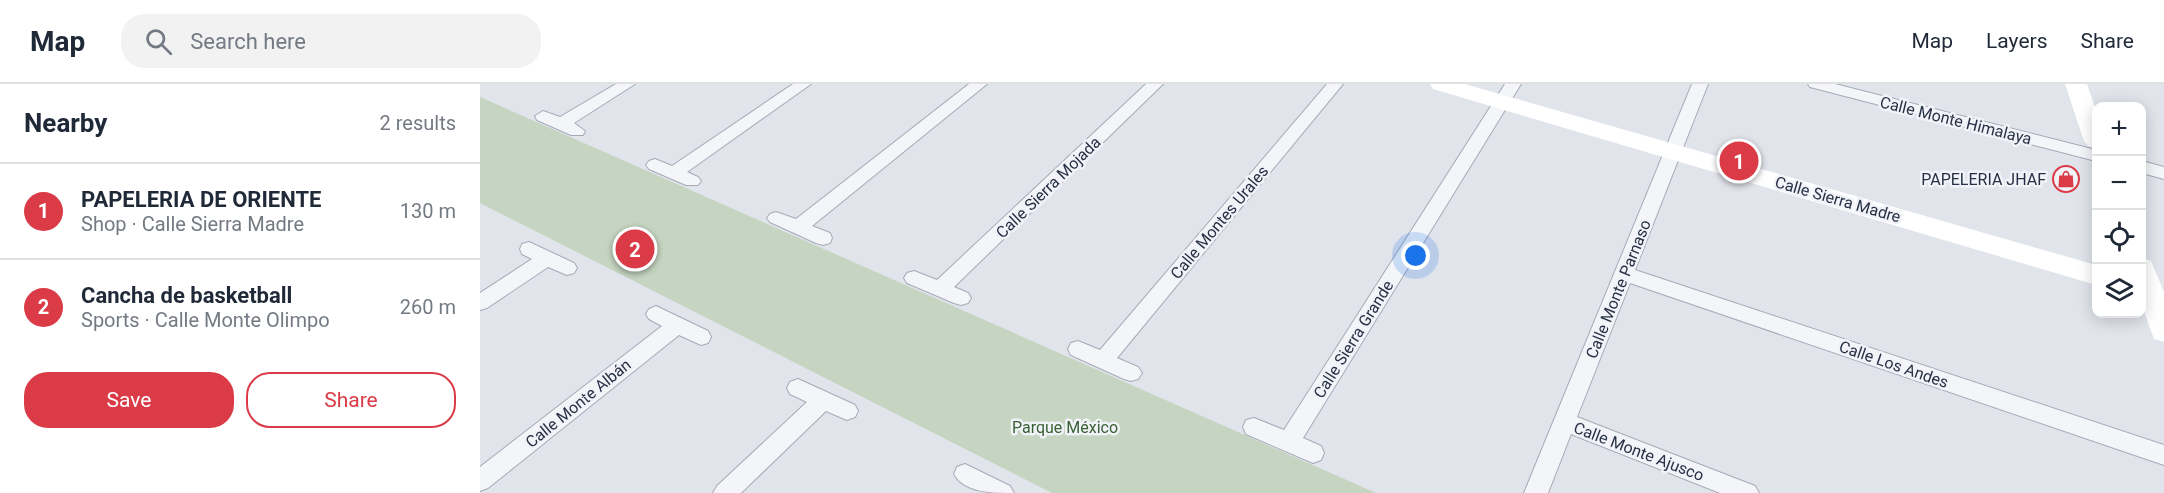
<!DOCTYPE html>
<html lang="en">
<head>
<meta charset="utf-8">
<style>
	body { margin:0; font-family:Roboto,sans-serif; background:#f2f2f3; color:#1f2937 }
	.controls { position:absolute; right:18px; top:18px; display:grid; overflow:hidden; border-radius:12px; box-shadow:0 3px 15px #0003 }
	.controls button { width:54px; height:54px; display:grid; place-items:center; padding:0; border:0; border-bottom:2px solid #e0e1e3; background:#fff; color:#1f2937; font:30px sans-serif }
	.you { position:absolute; left:936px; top:172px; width:21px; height:21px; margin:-15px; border:4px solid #fff; border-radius:50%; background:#1a73e8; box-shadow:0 0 0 9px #1a73e833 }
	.badge { display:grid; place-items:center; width:39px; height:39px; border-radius:50%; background:#da3b47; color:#fff; font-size:20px; font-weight:700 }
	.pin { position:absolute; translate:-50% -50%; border:3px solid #fff; box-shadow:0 2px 6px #0006 }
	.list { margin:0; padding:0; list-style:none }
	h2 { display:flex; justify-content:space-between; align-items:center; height:78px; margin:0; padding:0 24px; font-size:26px }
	h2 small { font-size:20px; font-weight:400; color:#747a83 }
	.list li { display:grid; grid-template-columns:39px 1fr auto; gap:18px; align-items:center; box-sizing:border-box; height:96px; padding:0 24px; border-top:2px solid #e0e1e3 }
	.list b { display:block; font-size:22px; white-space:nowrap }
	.list p { margin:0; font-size:20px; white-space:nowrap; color:#747a83 }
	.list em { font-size:20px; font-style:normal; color:#747a83 }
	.actions { display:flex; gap:12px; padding:18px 24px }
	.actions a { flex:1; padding:14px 0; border:2px solid #da3b47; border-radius:24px; text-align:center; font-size:21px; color:#da3b47 }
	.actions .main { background:#da3b47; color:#fff }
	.icon { flex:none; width:33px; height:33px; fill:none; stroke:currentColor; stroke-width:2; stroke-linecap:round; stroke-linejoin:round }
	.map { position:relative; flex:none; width:1684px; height:409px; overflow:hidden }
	header { display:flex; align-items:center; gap:36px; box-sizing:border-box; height:84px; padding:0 30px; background:#fff; border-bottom:2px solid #e0e1e3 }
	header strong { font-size:28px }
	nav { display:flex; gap:33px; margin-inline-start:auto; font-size:21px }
	.search { width:420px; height:54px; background:#f2f2f3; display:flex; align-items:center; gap:15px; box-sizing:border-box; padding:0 21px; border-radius:24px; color:#747a83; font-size:22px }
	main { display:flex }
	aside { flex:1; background:#fff }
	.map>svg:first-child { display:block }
	.green { fill:#c5d5c1 }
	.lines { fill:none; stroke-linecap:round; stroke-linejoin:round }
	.street-casing { stroke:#a5aab6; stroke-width:2 }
	.street { fill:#f4f5f9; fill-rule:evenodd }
	.secondary { fill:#fff; fill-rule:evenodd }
	.labels { text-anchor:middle; stroke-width:5; stroke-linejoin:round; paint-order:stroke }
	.street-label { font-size:16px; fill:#273044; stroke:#f1f3f8 }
	.poi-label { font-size:16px; fill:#273044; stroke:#f1f3f8; text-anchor:end }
	.park-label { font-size:16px; fill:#396133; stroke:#f1f3f8 }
</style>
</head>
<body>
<header>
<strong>Map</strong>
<div class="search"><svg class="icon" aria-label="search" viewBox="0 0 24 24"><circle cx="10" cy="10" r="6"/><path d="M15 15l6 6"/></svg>Search here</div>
<nav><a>Map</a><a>Layers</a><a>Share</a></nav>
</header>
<main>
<aside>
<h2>Nearby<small>2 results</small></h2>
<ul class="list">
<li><span class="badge">1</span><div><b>PAPELERIA DE ORIENTE</b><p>Shop · Calle Sierra Madre</p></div><em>130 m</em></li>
<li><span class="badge">2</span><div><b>Cancha de basketball</b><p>Sports · Calle Monte Olimpo</p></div><em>260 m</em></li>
</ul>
<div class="actions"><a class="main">Save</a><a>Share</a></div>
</aside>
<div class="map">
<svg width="1684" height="409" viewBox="0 0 1684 409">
	<rect width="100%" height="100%" fill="#e1e4eb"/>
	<path class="green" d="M0,13L896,409H572L0,119Z"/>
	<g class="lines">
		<defs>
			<g id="street">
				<path d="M136,0H155L94,39L105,47L103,51H91L57,36L55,32L63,27L80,33Z"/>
				<path d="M313,0H331L207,88L218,93L221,97L218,101H206L169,85L166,81L169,77L175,75L192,82Z"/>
				<path d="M489,0H507L332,142L350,149L352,154L350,159L343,161L336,159L290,138L287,134L290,130L296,128L316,135Z"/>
				<path d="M666,0H683L474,203L488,209L491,214L488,219L481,221L474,219L427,199L424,194L427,189L434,187L457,196Z"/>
				<path d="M847,0H863L637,274L658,283L662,289L658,295L651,297L644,295L591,271L588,265L591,259L598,257L620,266Z"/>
				<path d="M1025,0H1041L823,354L841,362L844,369L841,376L833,379L766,350L763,343L766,336L774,334L804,346Z"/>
				<path d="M1212,0H1228L1155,186L1684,361V381L1150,199L1097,333L1275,402L1279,409H1240L1091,350L1068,409H1044Z"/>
				<path d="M1328,0H1355L1616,66V77L1330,3Z"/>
				<path d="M1662,77L1684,83V95L1662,89Z"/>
				<path d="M49,158L94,179L97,184L94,189L87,191L68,183L7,224L0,226V209L52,175L42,170L40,165L42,160Z"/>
				<path d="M176,222L228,247L231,253L228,259L221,261L199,251L8,404L0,407V383L182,242L169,235L166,230L169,225Z"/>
				<path d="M318,295L375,321L378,327L375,333L367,336L346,327L261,409H233L237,402L327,318L310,310L307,304L310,298Z"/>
				<path d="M485,380L530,402L534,409C513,409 484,409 474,390L477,383Z"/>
			</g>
		</defs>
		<use href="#street" class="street-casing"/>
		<use href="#street" class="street"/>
		<g class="secondary">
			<path d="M950,0H985L1616,181V201L953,5Z"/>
			<path d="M1585,0H1607L1616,27V64L1608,62L1604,57Z"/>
			<path d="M1662,174L1671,177L1684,208V258L1674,255L1662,222Z"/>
		</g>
	</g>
	<defs>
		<symbol id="shop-ring" viewBox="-11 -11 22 22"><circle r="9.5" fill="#f1f3f8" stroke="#da3b47" stroke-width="1.5"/><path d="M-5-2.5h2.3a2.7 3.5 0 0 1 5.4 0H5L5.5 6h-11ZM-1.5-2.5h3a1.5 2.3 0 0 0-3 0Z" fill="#da3b47"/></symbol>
	</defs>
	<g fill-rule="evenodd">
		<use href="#shop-ring" x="1571" y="80" width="30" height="30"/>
	</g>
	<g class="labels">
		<g class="street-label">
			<text transform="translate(1476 36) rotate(14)" y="6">Calle Monte Himalaya</text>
			<text transform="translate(568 103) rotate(-44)" y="6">Calle Sierra Mojada</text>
			<text transform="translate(1358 115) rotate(16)" y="6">Calle Sierra Madre</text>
			<text transform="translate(739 138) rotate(-50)" y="6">Calle Montes Urales</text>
			<text transform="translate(1138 205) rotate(-68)" y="6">Calle Monte Parnaso</text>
			<text transform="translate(873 255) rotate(-58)" y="6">Calle Sierra Grande</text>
			<text transform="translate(1414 280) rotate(19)" y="6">Calle Los Andes</text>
			<text transform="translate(98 319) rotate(-39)" y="6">Calle Monte Albán</text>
			<text transform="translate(1159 367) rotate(21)" y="6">Calle Monte Ajusco</text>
		</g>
		<g class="poi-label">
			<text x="1566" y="101">PAPELERIA JHAF</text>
		</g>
		<g class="park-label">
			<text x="585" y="349">Parque México</text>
		</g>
	</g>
</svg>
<div class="controls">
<button>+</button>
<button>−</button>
<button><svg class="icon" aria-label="locate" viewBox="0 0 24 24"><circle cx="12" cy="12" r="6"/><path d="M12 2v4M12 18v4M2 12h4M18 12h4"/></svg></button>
<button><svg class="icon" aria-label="layers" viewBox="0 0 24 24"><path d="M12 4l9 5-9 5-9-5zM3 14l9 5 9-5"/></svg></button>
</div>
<div class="you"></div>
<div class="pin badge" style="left:1259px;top:77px">1</div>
<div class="pin badge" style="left:155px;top:165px">2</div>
</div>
</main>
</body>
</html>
